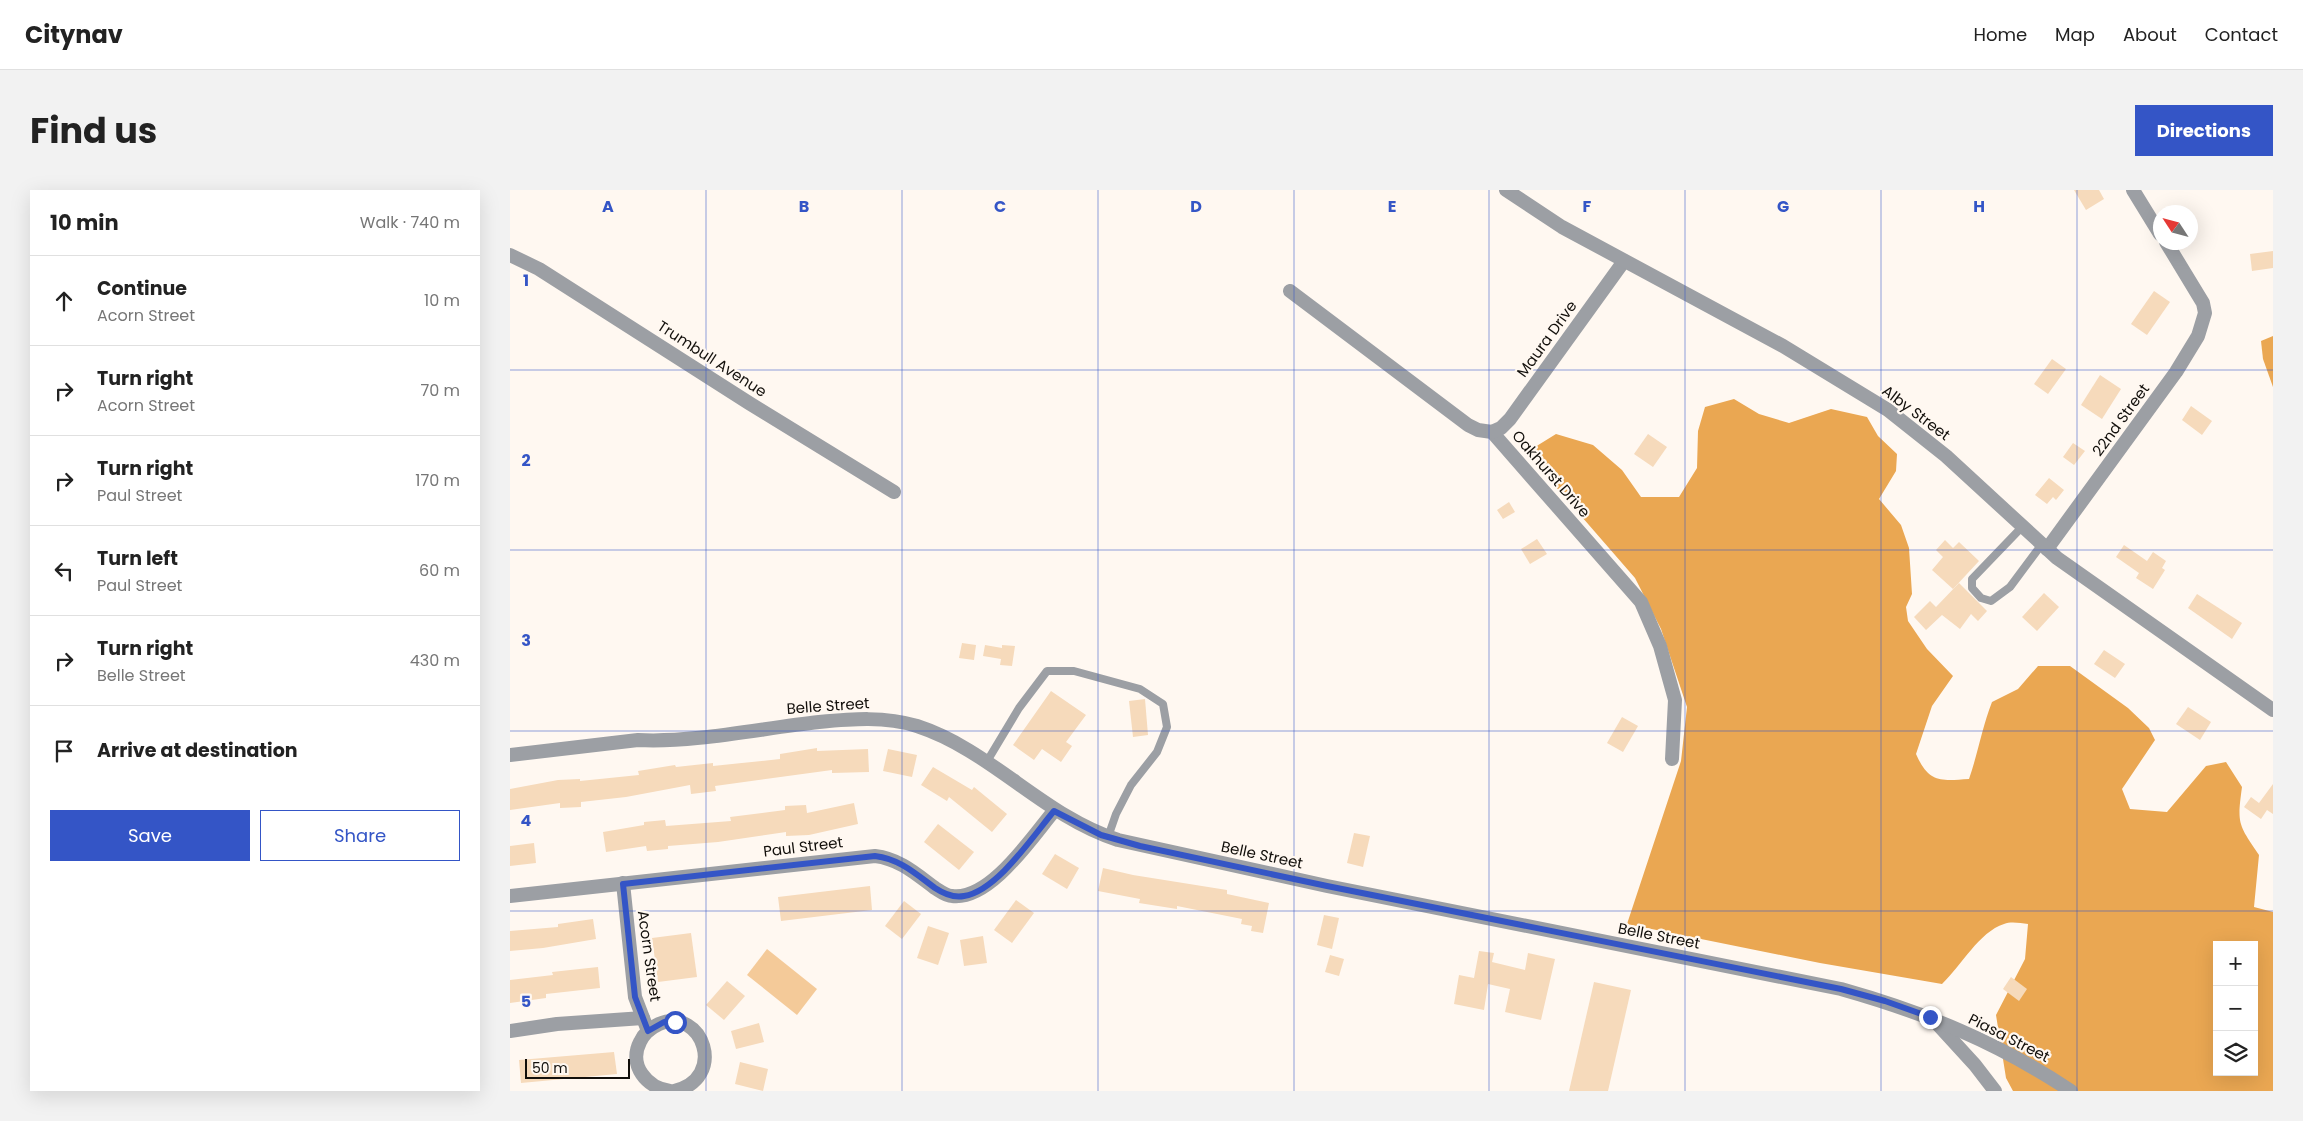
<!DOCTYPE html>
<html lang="en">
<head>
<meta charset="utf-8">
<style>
	body { margin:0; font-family:Poppins,sans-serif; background:#f2f2f2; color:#222 }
	.controls { position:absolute; right:15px; bottom:15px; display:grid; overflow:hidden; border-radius:0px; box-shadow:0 5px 20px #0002 }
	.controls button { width:45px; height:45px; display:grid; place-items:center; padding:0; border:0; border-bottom:1px solid #e0e0e0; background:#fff; color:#222; font:25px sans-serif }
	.compass { position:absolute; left:1643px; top:15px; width:45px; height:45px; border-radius:50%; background:#fff; box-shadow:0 5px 20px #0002; rotate:306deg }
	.scale { position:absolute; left:15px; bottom:12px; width:105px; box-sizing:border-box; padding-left:5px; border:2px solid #120f0b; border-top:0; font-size:14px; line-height:18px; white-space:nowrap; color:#120f0b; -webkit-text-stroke:4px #fff8f1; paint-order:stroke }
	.stop { position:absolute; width:15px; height:15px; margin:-11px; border:4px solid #3455c6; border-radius:50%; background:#fff }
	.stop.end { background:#3455c6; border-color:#fff; box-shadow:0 1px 5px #0008 }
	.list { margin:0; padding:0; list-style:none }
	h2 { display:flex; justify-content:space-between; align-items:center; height:65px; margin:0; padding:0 20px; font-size:21px }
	h2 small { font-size:16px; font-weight:400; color:#767676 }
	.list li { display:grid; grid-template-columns:32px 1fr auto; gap:15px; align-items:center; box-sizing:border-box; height:90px; padding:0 20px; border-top:1px solid #e0e0e0 }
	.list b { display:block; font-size:19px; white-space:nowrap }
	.list p { margin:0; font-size:16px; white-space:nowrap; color:#767676 }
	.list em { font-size:16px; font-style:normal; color:#767676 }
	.actions { display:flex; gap:10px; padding:15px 20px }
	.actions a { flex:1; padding:11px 0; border:1px solid #3455c6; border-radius:0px; text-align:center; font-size:18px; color:#3455c6 }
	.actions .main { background:#3455c6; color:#fff }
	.icon { flex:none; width:28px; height:28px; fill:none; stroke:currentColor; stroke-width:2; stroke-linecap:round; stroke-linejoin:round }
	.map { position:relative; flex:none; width:1763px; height:901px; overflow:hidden; border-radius:0px }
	header { display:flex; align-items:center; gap:30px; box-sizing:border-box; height:70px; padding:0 25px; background:#fff; border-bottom:1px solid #e0e0e0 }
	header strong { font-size:24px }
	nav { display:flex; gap:28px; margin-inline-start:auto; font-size:18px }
	.intro { display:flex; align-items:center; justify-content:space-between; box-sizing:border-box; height:120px; padding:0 30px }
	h1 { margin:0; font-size:35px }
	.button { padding:12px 22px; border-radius:0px; background:#3455c6; color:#fff; font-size:18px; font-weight:700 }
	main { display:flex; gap:30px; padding:0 30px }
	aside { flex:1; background:#fff; border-radius:0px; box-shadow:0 5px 20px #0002 }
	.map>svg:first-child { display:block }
	.green { fill:#f4ca99 }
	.forest { fill:#eaa752; fill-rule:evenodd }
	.building { fill:#f6dabb }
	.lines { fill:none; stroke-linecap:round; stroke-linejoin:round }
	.service { stroke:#9c9fa4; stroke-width:8 }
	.minor { stroke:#9c9fa4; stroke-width:14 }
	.tertiary { stroke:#9c9fa4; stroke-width:14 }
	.route { stroke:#3455c6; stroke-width:6 }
	.grid { fill:none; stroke:#3455c6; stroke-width:1; stroke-opacity:0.55 }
	.labels { text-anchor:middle; stroke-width:4.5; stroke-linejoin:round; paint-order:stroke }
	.street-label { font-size:15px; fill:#120f0b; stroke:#fff8f1 }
	.grid-label { font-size:16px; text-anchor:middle; font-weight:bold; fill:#3455c6; stroke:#fff8f1; stroke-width:4.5; stroke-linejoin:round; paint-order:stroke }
</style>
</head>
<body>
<header>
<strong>Citynav</strong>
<nav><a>Home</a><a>Map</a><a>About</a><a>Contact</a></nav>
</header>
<div class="intro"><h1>Find us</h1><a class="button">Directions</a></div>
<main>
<aside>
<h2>10 min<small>Walk · 740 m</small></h2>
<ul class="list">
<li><svg class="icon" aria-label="ahead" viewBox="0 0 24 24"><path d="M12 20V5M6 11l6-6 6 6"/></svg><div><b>Continue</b><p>Acorn Street</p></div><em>10 m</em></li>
<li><svg class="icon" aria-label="right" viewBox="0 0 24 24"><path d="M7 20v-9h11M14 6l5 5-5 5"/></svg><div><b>Turn right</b><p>Acorn Street</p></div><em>70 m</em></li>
<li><svg class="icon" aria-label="right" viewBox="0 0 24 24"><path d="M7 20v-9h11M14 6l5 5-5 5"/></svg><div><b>Turn right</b><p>Paul Street</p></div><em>170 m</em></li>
<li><svg class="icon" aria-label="left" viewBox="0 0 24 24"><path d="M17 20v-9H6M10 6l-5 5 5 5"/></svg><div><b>Turn left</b><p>Paul Street</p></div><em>60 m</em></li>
<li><svg class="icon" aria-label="right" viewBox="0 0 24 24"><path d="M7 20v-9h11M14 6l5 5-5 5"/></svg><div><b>Turn right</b><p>Belle Street</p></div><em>430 m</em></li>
<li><svg class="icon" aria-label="arrive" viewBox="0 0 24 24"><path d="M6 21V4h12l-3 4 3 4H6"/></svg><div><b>Arrive at destination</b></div></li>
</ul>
<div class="actions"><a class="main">Save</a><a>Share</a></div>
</aside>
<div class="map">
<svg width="1763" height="901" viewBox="0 0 1763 901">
	<rect width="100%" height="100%" fill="#fff8f1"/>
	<path class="green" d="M257,759L307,799L287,825L237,785Z"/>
	<g class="forest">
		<path d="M1763,146V197L1753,169L1751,151Z"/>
		<path d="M1224,209L1249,224L1279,233L1321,219L1357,227L1368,246L1387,264L1386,281L1369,309L1391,335L1399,358L1402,404L1396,417L1398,431L1417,459L1443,486L1422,516L1406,564C1419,593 1430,591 1459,589C1468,563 1472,538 1482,512L1508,499L1528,476H1560L1618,518L1639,538L1645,550L1612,599L1620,619L1657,622L1696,576L1716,572L1732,597C1727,634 1728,634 1749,665L1744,717L1763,722V901H1503L1496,888L1486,825L1515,769L1518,734C1510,733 1501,731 1494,734C1469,742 1452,775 1432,794L1310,773L1117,734L1171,571L1177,517L1151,439L1125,388L1032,281L1025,257L1046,244L1083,255L1112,280L1131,307H1169L1187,278L1188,241L1195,217ZM1707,755H1744V882H1707Z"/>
	</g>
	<g class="building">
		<path d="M1564,0H1589L1594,9L1576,20Z"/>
		<path d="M1763,61V78L1742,81L1740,64Z"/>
		<path d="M1644,101L1660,112L1637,145L1621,134Z"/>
		<path d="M1542,169L1556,179L1538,204L1524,194Z"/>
		<path d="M1590,185L1611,199L1592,229L1571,215Z"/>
		<path d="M1681,216L1702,231L1692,245L1672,230Z"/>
		<path d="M1138,244L1157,257L1143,277L1124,264Z"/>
		<path d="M1563,253L1575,261L1564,275L1553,267Z"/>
		<path d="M1539,288L1554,300L1546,310L1543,307L1537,314L1525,305Z"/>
		<path d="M999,312L1005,322L993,329L987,320Z"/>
		<path d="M1027,349L1037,364L1020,374L1011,359Z"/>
		<path d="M1435,350L1443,358L1449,352L1469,371L1443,399L1422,380L1433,367L1426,360Z"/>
		<path d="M1614,355L1637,371L1643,362L1656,371L1652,378L1655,380L1643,399L1626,388L1629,383L1606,367Z"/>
		<path d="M1449,393L1477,421L1468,431L1461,424L1450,439L1432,425L1416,440L1404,427L1420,411L1426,417Z"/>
		<path d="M1534,403L1549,417L1527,441L1512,427Z"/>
		<path d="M1687,404L1732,433L1722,449L1678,418Z"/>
		<path d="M452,453L466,455L464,470L449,468Z"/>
		<path d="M475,455L492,458V455L505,456L502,476L490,475L491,469L473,466Z"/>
		<path d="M1594,460L1615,474L1605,488L1584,474Z"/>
		<path d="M541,501L576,525L556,552L562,556L551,572L532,559L524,570L503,555Z"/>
		<path d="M635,509L638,545L623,547L619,511Z"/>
		<path d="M1678,517L1701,532L1690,550L1666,534Z"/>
		<path d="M1112,527L1128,536L1113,562L1097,553Z"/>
		<path d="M307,558V561L358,559L359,582L322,583V580L205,596L206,601L181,604L180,595L116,607L71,612V617L50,618V613L0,620V599L48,590L70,589V591L129,585L128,581L165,575L166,577L203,573V576L270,569V564Z"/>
		<path d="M378,559L407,565L402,587L373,581Z"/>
		<path d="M423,577L462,600L464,597L497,624L482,642L439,607L437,611L411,595Z"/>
		<path d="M1763,594V624L1757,620L1751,629L1734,617L1741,607L1749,613Z"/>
		<path d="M344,613L348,634L299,645L276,646V642L208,652L158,656V659L137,661L136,656L96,662L93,642L134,635V632L155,630L156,636L221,631L220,627L275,620V616L296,615L297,623Z"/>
		<path d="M428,634L464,662L449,680L414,652Z"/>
		<path d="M844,643L860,646L853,677L837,673Z"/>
		<path d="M24,653L26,673L0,676V656Z"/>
		<path d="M545,664L569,678L557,699L532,684Z"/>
		<path d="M593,678L623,685L717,700V704L759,713L753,743L741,741L742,736L731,734L732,729L667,716V719L629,713L630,709L588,701Z"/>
		<path d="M360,696L362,720L271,731L268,707Z"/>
		<path d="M506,710L524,723L502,753L484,740Z"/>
		<path d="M394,711L411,724L392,749L375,736Z"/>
		<path d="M814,725L829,728L822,759L807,755Z"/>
		<path d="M83,729L86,749L33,758L0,761V741L48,737V734Z"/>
		<path d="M418,736L439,743L428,775L407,768Z"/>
		<path d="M181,743L187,787L148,792L142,748Z"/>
		<path d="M473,746L477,773L454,776L450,750Z"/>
		<path d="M969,761L984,763L982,772L1015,780L1018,763L1045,769L1031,830L995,822L1000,799L978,794L974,820L944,814L949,785L964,788Z"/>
		<path d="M820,765L834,769L829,786L815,782Z"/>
		<path d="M88,777L90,798L36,804V808L0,813V790L43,785L42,782Z"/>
		<path d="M1501,787L1517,799L1509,811L1493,799Z"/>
		<path d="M217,791L235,806L214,830L196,815Z"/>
		<path d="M1084,792L1121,800L1098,901H1059Z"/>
		<path d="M249,833L254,852L226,859L221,841Z"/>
		<path d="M104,862L107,884L11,893L9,870Z"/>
		<path d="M230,872L258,879L253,901L225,894Z"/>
	</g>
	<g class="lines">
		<g class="service">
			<path d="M1512,337L1462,389V398L1471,408L1481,411L1500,397L1532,354"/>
			<path d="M476,573L509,518L537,481H564L630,499L653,514L657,537L647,562L621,595L606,624L598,647"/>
		</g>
		<g class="minor">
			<path d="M1623,0L1650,44"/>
			<path d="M0,65L29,79L239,213L384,302"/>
			<path d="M780,101L958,235L968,240L982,242L1131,412L1150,456L1165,510L1162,569"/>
			<path d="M982,242L991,238L1000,229L1114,71"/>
			<path d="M1537,359L1666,182L1688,146L1695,123L1693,113L1656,52"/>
			<path d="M113,693L125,807L138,841"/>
			<path d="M0,706L365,666C390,669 406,684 425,698C430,701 436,706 442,706C480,711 522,647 544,621"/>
			<path d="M1422,828L1465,875L1485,901"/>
			<path d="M0,841L47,834L133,828"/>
			<path d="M160,901C137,898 118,875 130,852C134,843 140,838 149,834C193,816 218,889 164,901"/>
		</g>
		<g class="tertiary">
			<path d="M996,0L1052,37L1273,156L1378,220L1436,266L1547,368L1763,520"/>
			<path d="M0,565L128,550C185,553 252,538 309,532C342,529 375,526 407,536C481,560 533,626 608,650L817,696L1331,799C1416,823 1487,852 1561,901"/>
		</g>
	</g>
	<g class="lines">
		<path class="route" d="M165,832H154L138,841L125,807L113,694L365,666C390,669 406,684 425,698C434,704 443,708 454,706C487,701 523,646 544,621L591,645L630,656L817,696L1331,799L1375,811L1420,827"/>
	</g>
	<path class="grid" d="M196,0V901M392,0V901M588,0V901M784,0V901M979,0V901M1175,0V901M1371,0V901M1567,0V901M0,180H1763M0,360H1763M0,541H1763M0,721H1763"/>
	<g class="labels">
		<g class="street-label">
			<text transform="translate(1037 149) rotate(-54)" y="5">Maura Drive</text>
			<text transform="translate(202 169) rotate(33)" y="5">Trumbull Avenue</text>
			<text transform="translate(1406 223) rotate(37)" y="5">Alby Street</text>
			<text transform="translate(1611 230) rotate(-54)" y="5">22nd Street</text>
			<text transform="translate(1041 284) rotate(49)" y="5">Oakhurst Drive</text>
			<text transform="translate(318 516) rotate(-4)" y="5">Belle Street</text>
			<text transform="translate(293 657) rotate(-7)" y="5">Paul Street</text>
			<text transform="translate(752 665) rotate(12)" y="5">Belle Street</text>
			<text transform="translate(1149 746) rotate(11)" y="5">Belle Street</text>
			<text transform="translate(139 766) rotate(82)" y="5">Acorn Street</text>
			<text transform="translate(1499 848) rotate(27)" y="5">Piasa Street</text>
		</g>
	</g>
	<g class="grid-label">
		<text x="98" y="22">A</text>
		<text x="294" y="22">B</text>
		<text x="490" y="22">C</text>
		<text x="686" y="22">D</text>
		<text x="882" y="22">E</text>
		<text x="1077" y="22">F</text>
		<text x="1273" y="22">G</text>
		<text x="1469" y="22">H</text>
		<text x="16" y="96">1</text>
		<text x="16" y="276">2</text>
		<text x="16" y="456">3</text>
		<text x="16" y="636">4</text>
		<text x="16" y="817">5</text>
	</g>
</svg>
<div class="controls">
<button>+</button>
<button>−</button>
<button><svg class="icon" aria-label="layers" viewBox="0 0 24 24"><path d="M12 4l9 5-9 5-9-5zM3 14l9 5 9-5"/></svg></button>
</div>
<svg class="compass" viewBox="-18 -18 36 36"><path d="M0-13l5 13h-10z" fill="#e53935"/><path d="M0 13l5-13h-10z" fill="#767676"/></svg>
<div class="scale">50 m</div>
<div class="stop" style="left:165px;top:832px"></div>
<div class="stop end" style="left:1420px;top:827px"></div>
</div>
</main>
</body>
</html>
